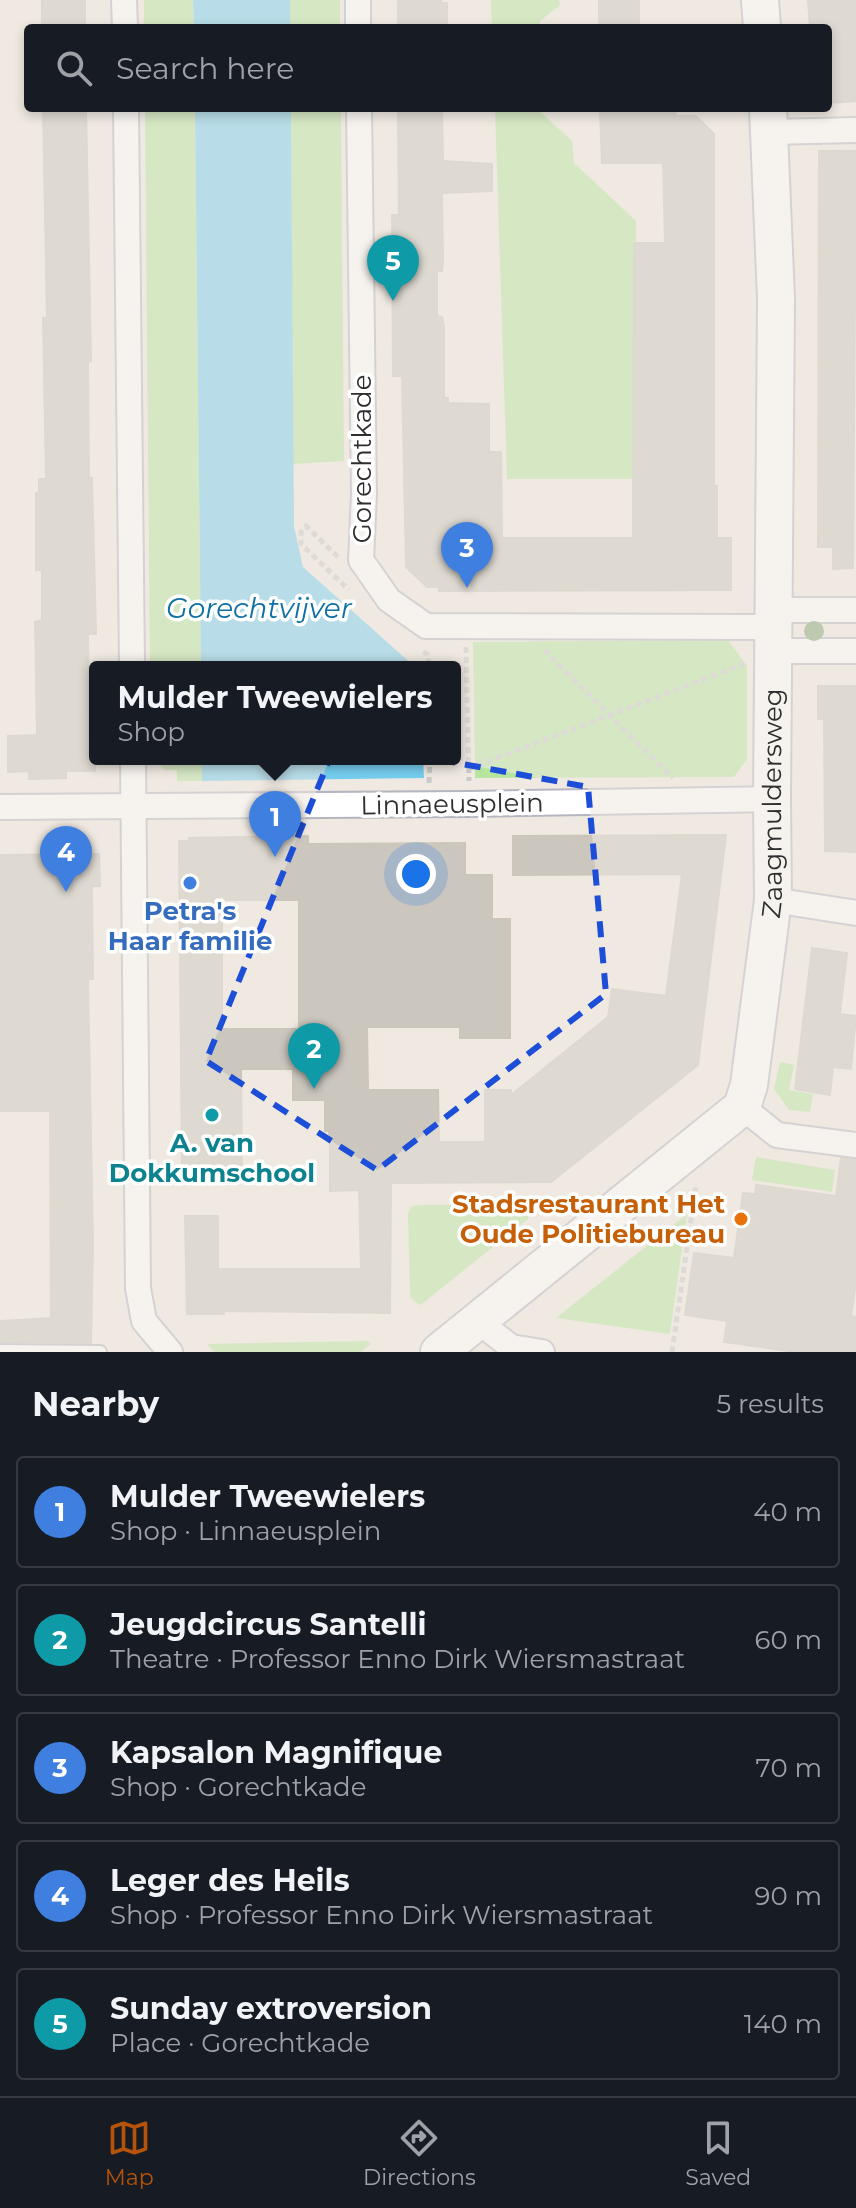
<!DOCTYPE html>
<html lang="en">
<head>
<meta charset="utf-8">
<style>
	body { margin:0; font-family:Montserrat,sans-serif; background:#242831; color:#f1f3f6 }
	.you { position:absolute; left:416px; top:874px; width:28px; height:28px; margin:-20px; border:6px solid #fff; border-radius:50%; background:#1a73e8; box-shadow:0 0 0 12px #1a73e833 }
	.badge { display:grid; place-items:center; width:52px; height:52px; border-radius:50%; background:#b45309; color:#fff; font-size:26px; font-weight:700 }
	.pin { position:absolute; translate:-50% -66px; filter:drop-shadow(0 2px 4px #0008) }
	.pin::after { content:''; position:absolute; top:42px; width:28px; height:24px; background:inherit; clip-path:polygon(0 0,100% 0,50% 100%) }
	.popup { position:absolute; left:89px; top:661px; width:372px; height:104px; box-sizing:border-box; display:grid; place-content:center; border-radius:8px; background:#171b24; filter:drop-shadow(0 2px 6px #0005); font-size:26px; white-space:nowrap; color:#9ea1a6 }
	.popup b { font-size:30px; color:#f1f3f6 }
	.popup::after { content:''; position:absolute; left:50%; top:100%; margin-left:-16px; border:16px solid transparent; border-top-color:#171b24 }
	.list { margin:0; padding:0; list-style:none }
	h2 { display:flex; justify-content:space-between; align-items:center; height:104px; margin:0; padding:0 32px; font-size:34px }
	h2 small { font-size:26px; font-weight:400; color:#9ea1a6 }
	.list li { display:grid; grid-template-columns:52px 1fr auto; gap:24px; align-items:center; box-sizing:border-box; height:112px; margin:0 16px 16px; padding:0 16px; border:2px solid #363941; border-radius:8px }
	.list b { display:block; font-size:30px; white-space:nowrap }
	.list p { margin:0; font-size:26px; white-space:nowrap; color:#9ea1a6 }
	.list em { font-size:26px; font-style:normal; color:#9ea1a6 }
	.icon { flex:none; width:44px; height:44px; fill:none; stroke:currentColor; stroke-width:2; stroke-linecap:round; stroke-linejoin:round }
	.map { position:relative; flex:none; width:856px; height:1352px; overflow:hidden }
	.search { position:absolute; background:#171b24; box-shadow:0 4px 12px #0003; left:24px; right:24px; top:24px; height:88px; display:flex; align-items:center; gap:20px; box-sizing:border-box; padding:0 28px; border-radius:8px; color:#9ea1a6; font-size:30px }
	.sheet { height:744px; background:#171b24 }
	nav { display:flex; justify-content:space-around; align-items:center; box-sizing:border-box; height:112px; border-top:2px solid #363941; background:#171b24; font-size:22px; color:#9ea1a6 }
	nav a { display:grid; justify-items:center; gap:4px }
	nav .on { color:#b45309 }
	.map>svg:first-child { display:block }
	.green { fill:#b6e59e }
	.water { fill:#75cff0 }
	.building { fill:#cbc7bf; stroke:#cbc5ba; stroke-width:2; fill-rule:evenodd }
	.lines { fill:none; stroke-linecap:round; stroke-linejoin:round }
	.lane-casing { stroke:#b4b7c1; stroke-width:16 }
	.street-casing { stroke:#b4b7c1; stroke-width:28 }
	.secondary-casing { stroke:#b4b7c1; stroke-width:40 }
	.path { stroke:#c9c9c9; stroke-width:5; stroke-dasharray:6 4; stroke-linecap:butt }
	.lane { stroke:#fff; stroke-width:12 }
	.street { stroke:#fff; stroke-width:24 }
	.secondary { stroke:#fff; stroke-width:36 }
	.tree { fill:#84a574 }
	.marked { fill:none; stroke:#1d4ed8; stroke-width:6; stroke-dasharray:16 10; stroke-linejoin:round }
	.shop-dot { fill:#3f7fe0; stroke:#fff; stroke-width:3 }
	.culture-dot { fill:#0f9aa8; stroke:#fff; stroke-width:3 }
	.food-dot { fill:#e8710a; stroke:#fff; stroke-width:3 }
	.labels { text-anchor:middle; stroke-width:7; stroke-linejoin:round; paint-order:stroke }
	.street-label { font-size:26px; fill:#2e2e2e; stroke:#fff }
	.shop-label { font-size:26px; font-weight:bold; fill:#366cbe; stroke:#fff }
	.culture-label { font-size:26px; font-weight:bold; fill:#0d838f; stroke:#fff }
	.food-label { font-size:26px; font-weight:bold; fill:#c56008; stroke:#fff; text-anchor:end }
	.water-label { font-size:28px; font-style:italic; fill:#0d6fa3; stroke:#fff }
</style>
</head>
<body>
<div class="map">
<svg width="856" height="1352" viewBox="0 0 856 1352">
	<rect width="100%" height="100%" fill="#efe9e1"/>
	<g class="green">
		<path d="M144,0H193L194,28H144Z"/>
		<rect x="290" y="0" width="50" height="28"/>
		<path d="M491,0H559L560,5L540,21V28H492Z"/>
		<path d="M145,108H195L201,667H150Z"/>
		<path d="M291,108H341L344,461L293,464Z"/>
		<path d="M495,108H536L572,141L574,163L636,221L634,479H507Z"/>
		<path d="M728,640L747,666V759L734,777L475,778L473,642Z"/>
		<path d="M154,759H202V781H177V770H165Z"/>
		<path d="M780,1062L794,1065L789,1090L813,1094L810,1112L789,1110L774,1089Z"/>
		<path d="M756,1157L835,1170L832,1192L752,1180Z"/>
		<path d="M523,1204L531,1210L529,1218L423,1303L419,1305L410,1297L408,1213L411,1207L420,1205Z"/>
		<path d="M687,1214L670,1334L556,1318Z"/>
		<path d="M368,1341L371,1344L361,1352H214L207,1344Z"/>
	</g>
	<g class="water">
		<path d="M193,0H290V28H194Z"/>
		<path d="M195,108H291L294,526L303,567L415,667H201Z"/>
		<path d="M202,759H423L424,778L202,781Z"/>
	</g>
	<g class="building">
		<rect x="42" y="0" width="43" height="28"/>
		<path d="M398,0H441V3H447V28H398Z"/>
		<rect x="599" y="0" width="40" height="28"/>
		<path d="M808,0H856V101L828,103V28H810Z"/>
		<path d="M43,108H86L91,361L88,362L89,478H92L96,634H88L89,741H95V771H66V778L29,779V771L8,772V736L37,735L35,622L42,620V570H36V493H39V479H46L43,318H47Z"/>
		<path d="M398,108H442L443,161L492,164V191L442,193L443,263L442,271H437V316L442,317L444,326V398H448V403L489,404V452H501L502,538H633L634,243H665L663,163H602L600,110L655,109V112H676L675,116H696L714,134V486H717V538H731V590L439,591V587H427L406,567L402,376H393L392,215H399Z"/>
		<path d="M819,151H856L853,568L833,569V547H818Z"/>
		<path d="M818,686H856V852L825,851L824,719H818Z"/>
		<path d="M726,835L698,1065L551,1182L391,1183L390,1313L224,1311V1314H187L185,1216H218V1269H361L359,1190L330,1191V1148L329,1131H325V1100H293V1069H241L242,1176H182L179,841H189V838L308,836V844L465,843V875H492V919H510V1038H460V1027H367L368,1090H438L439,1142H485V1090H511V1095L608,1017L612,989L666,996L682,874L513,875V836ZM222,900H299V1029H222Z"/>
		<path d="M99,854L100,886H92L93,979H88L93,1244L91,1343L1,1342V1321L51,1318L50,1111H0V855Z"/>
		<path d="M812,948L847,953L840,1014L856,1016L851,1069L833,1067L830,1095L795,1089Z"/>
		<path d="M841,1158L856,1160V1282L851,1316L856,1317V1352H796L724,1342L727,1321L685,1315L694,1253L734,1258L743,1193L755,1194L756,1185L836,1196Z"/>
	</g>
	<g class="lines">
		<defs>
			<path id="lane" d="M0,1351L100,1352"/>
			<g id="street">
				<path d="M124,0L125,28"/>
				<path d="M358,0V28"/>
				<path d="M126,108L132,667"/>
				<path d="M359,108L364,494L361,560L389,600L426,626L773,627"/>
				<path d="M770,132L856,130"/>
				<path d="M774,610H856"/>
				<path d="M773,651H856"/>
				<path d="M133,759L138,1288L144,1321L170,1352"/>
				<path d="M0,807L469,804L772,799"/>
				<path d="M773,900L856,913"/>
				<path d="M742,1107L777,1135L856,1145"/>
				<path d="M478,1321L511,1347L542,1352"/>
			</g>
			<g id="secondary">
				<path d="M760,0L762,28"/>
				<path id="s1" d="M439,1352L742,1107L749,1085L773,900L772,799L776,299L768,108"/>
			</g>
		</defs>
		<use href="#lane" class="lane-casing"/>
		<use href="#street" class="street-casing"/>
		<use href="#secondary" class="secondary-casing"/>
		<g class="path">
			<path d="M338,557L306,526L301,532V544L349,590"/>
			<path d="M466,647L469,781"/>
			<path d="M544,650L673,778"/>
			<path d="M423,652L428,654L429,667"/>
			<path d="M468,769L744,664"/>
			<path d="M429,783L430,759"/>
			<path d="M672,1352L696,1185"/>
		</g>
		<use href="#lane" class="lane"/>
		<use href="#street" class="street"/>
		<use href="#secondary" class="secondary"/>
	</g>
	<circle class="tree" cx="814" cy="631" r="10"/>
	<path d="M0 0H856V1352H0ZM337,741L588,787L606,994L377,1170L206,1061Z" fill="#efe9e1" fill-opacity=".55" fill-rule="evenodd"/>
	<path class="marked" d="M337,741L588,787L606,994L377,1170L206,1061Z"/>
	<circle class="shop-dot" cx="190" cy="883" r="8"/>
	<circle class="culture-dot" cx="212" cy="1115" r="8"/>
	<circle class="food-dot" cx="741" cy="1219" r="8"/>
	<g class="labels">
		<g class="street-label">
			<text transform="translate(362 459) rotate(-90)" y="9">Gorechtkade</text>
			<text dy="9" stroke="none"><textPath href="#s1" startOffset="696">Zaagmuldersweg</textPath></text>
			<text transform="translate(452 804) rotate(-1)" y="9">Linnaeusplein</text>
		</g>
		<g class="shop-label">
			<text x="190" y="920">Petra's<tspan x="190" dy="30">Haar familie</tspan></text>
		</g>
		<g class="culture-label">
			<text x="212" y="1152">A. van<tspan x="212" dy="30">Dokkumschool</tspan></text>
		</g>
		<g class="food-label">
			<text x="725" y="1213">Stadsrestaurant Het<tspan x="725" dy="30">Oude Politiebureau</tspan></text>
		</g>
		<g class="water-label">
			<text x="259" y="618">Gorechtvijver</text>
		</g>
	</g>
</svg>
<div class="you"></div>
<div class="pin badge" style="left:275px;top:857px;background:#3f7fe0">1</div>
<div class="popup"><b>Mulder Tweewielers</b>Shop</div>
<div class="pin badge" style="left:314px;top:1089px;background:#0f9aa8">2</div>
<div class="pin badge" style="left:467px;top:588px;background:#3f7fe0">3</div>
<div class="pin badge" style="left:66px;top:892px;background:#3f7fe0">4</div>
<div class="pin badge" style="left:393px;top:301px;background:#0f9aa8">5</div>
<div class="search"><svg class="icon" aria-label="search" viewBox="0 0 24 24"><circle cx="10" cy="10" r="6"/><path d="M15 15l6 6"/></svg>Search here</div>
</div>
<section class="sheet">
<h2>Nearby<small>5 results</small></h2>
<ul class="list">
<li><span class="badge" style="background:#3f7fe0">1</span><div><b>Mulder Tweewielers</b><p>Shop · Linnaeusplein</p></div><em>40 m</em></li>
<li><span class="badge" style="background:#0f9aa8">2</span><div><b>Jeugdcircus Santelli</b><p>Theatre · Professor Enno Dirk Wiersmastraat</p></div><em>60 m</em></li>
<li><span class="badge" style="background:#3f7fe0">3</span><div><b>Kapsalon Magnifique</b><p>Shop · Gorechtkade</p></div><em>70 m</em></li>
<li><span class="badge" style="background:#3f7fe0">4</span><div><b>Leger des Heils</b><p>Shop · Professor Enno Dirk Wiersmastraat</p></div><em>90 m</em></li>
<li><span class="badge" style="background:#0f9aa8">5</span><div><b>Sunday extroversion</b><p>Place · Gorechtkade</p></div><em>140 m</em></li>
</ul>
</section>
<nav>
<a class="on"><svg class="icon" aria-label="map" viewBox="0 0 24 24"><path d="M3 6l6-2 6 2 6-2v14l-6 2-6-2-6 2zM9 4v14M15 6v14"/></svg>Map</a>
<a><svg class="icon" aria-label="directions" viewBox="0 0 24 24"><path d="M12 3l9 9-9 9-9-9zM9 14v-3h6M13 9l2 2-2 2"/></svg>Directions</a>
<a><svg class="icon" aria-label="saved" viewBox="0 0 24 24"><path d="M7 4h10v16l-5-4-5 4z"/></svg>Saved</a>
</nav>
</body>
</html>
